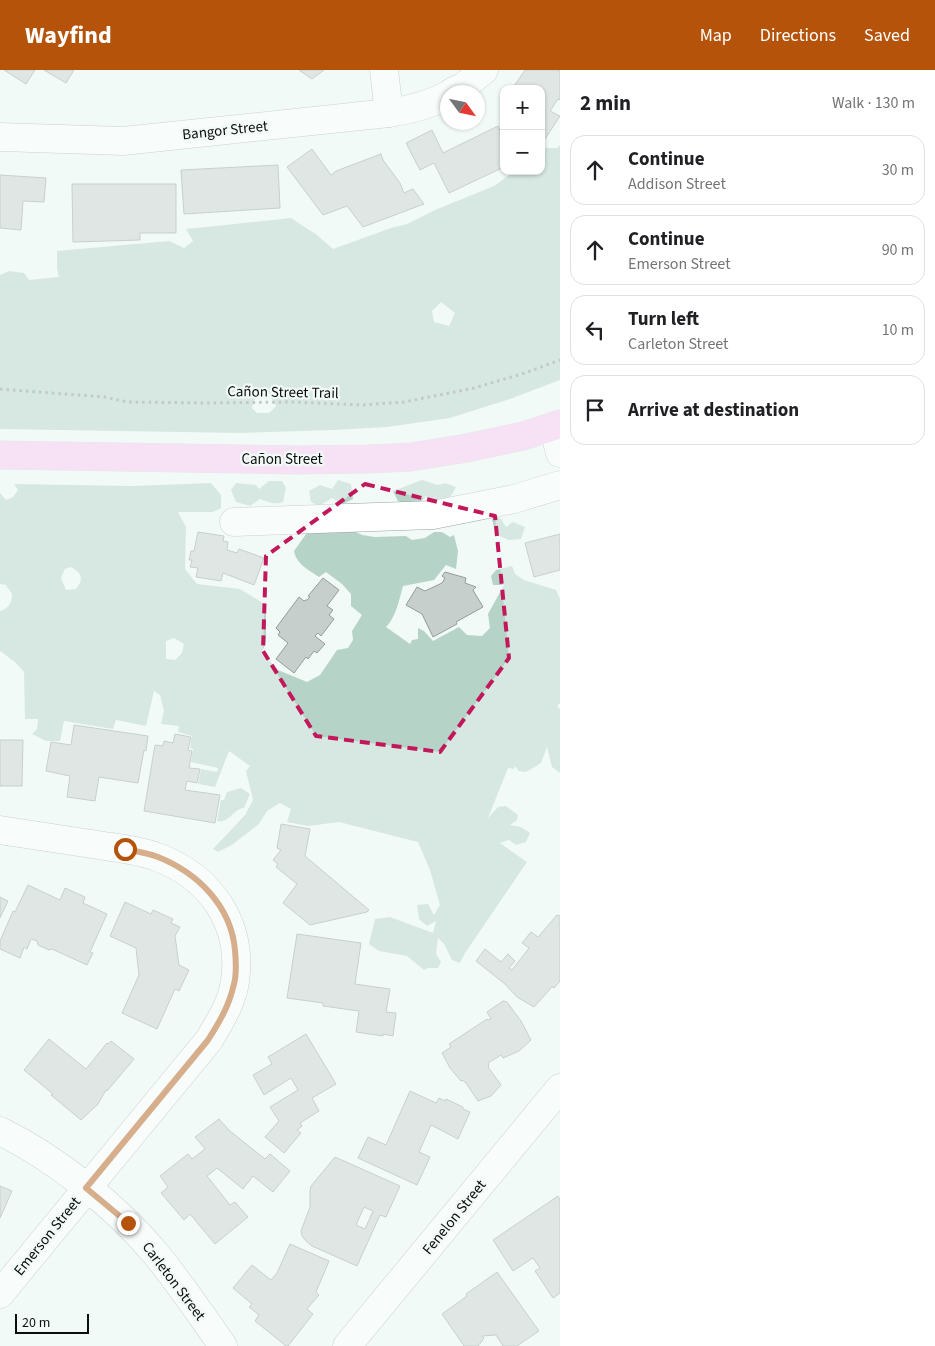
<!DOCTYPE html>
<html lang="en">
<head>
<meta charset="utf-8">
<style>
	body { margin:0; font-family:"Source Sans 3",sans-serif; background:#f6f6f6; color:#202124 }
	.controls { position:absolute; right:15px; top:15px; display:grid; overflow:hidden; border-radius:10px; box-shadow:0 1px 4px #0004 }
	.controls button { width:45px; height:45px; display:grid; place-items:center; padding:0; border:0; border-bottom:1px solid #e0e0e0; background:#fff; color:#202124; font:25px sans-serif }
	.compass { position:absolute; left:440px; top:15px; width:45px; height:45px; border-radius:50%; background:#fff; box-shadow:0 1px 4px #0004; rotate:123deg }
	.scale { position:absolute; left:15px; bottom:12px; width:74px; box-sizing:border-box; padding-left:5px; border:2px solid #0b0e0d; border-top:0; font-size:14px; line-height:18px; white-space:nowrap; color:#0b0e0d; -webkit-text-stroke:4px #f2faf7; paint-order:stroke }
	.stop { position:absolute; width:15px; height:15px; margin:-11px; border:4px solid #b45309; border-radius:50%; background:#fff }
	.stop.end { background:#b45309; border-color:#fff; box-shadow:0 1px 5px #0008 }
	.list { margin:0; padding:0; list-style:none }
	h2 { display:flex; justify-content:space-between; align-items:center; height:65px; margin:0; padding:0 20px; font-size:21px }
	h2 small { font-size:16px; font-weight:400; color:#757577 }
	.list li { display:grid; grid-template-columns:32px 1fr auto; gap:15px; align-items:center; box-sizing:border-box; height:70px; margin:0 10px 10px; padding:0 10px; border:1px solid #e0e0e0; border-radius:15px }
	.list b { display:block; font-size:19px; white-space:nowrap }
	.list p { margin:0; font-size:16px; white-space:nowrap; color:#757577 }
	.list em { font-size:16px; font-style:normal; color:#757577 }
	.icon { flex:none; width:28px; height:28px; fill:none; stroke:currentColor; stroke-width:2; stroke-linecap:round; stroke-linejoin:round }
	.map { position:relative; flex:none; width:560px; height:1276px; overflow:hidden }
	header { display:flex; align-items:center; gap:30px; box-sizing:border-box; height:70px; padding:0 25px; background:#b45309; color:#fff }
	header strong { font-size:24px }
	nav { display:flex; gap:28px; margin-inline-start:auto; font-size:18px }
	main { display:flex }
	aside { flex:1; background:#fff }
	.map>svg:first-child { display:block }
	.green { fill:#b5d3c7; fill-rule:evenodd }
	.building { fill:#c7cfcc; stroke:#959c99; fill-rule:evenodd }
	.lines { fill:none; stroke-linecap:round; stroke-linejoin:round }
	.minor-casing { stroke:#9ba39f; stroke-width:29 }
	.major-casing { stroke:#d3d4d3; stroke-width:29 }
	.path { stroke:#888e8c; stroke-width:3; stroke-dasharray:2.5 4; stroke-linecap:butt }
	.minor { stroke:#fff; stroke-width:28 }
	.major { stroke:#fcc5f1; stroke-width:28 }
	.route { stroke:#b45309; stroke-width:6 }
	.marked { fill:none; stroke:#c2185b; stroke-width:4; stroke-dasharray:10 6; stroke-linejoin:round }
	.labels { text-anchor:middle; stroke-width:4.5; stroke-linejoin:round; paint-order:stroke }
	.street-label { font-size:15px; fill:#0b0e0d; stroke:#f2faf7 }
</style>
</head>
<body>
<header>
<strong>Wayfind</strong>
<nav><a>Map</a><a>Directions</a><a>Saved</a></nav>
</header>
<main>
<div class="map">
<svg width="560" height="1276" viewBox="0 0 560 1276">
	<rect width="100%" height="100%" fill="#f2faf7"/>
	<g class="green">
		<path d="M560,75V310L510,329L450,348L387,357L334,360L241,363L0,359V205L9,201L24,203L29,210L59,207L57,198V181L169,171L184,178L193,171L186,159L291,148L317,165L333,179L391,158L407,154L435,140L494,116L515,101H541V83L545,78H557ZM441,232L455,243L449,256L434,252L432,241ZM265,326L271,327L276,336L269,343H257L252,338L255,328Z"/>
		<path d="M338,410L351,414L353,429L343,434L332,428L319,436L311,432L309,421L320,415L332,419Z"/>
		<path d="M422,410L438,415L445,413L456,417L448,431L434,435L426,426L415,437L398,431L393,421Z"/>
		<path d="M269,411H282L286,418L283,432C276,435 267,432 260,429L250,436L236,432L231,420L236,413L256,415L259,419Z"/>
		<path d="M211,413L221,425V438L213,442H178L186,457L185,499L197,514L240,519L266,535V573L261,583L278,600L307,612L320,605L337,580L348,578L353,570L352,561L362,545L351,536V524L342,514L326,502L319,507C309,500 296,494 294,481L309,460L348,458L362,465L375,467L406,466L412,470L425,468L434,462H442L450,467L454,465L458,481L456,499L446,495L434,510L403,516C399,530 396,547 386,557L410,574L412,570L418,569V558L424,561L433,571L459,557L467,565L482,566L490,558L488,544L504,515H493L491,506L496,500L512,496L515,504L524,510L556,520L560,529V633L557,636L560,639V703L552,697L547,677L541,693L526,702L519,701L515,696L514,699L508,698L488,748L498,737L506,736L518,745L517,750L510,755L521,757L530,763L526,772L516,775L509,770L500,773L527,792L465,883L460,893L452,890L444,874L438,868L436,884L441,892L438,898H428L424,900L407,886L379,881L369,874L375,849L390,847L433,863L436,851L427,856L419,849L417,835L428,834L434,845L440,835L430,800L418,772L339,752L308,756L287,752L291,739L280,733L267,741L259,754L232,775L218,782L213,779L245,745L253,730L246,701L250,696L229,681L215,717L198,714L201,699L217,702L218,698L191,692L193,679L190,678L192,666L178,662L179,656L161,654L164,641L160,625L154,621L146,656L116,650L113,659L64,651L60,671H46L32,664L37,659L38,649H25L24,602L15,592L0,581V541C8,539 12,533 12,524L6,515L0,514V423L6,430L13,427L18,420L14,414L133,416ZM71,497C82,503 84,509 76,519L66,520L61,508L65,499ZM174,568L184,574L182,583L175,590L166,589V571Z"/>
		<path d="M498,447L501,449L506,457L513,452L525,457L521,469L509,470L497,465L493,454L492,449Z"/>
		<path d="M241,718L250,724L244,738C233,739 229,754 217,751L221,730H224L227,722Z"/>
	</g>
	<g class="building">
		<path d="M4,0H35L26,14Z"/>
		<path d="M44,0H74L66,13Z"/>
		<path d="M299,0H324L312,9Z"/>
		<path d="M525,0H560V30L558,29L550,41L560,46L545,69L541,66V19H512Z"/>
		<path d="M498,56L504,68V97L449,123L434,93L420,100L406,73L432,60L443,83Z"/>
		<path d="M312,79L331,105L336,101L381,84L383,90L400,113L404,123L413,119L424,134L363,157L347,136L323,145L287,97Z"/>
		<path d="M278,95L280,138L184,144L181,100Z"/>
		<path d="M0,105L46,108L44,132L23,131L21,160L0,158Z"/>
		<path d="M72,114H176V163H140V170L73,172Z"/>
		<path d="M198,462L224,466L223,471L228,472L227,480L237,483L239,479L264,488L254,515L223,503L221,511L196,507L198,498L190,497L192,490H189L191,481H194Z"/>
		<path d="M560,464V500L534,507L525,473Z"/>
		<path d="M445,502L466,508L465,513L476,517L473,520L483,537L456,552L457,554L433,567L422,544L406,535L417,517L425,521L442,513L445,508L442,506Z"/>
		<path d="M323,508L339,520L327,536L333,540L329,545L334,549L321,566L318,563L315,566L325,574L317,583L314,581L308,589L306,587L294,603L276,589L288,573L278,565L280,562L276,558L299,527L304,531L306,530H307L310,527L308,526Z"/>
		<path d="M74,655L148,666L146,681L144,680L138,713L99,707L95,731L67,727L70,706L46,701L51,672L71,675Z"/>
		<path d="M175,664L191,667L188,680L192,681L189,698L200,699L197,713L187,711L185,720L220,725L215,753L144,741L155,675L163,676L164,671L173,673Z"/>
		<path d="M0,670H23L22,716H0Z"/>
		<path d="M281,754L310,759L305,786L369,840L367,842L310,855L283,833L297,814L276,797L278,794L273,790L281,780L277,778Z"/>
		<path d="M28,815L60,830L65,818L85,827L83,833L107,844L90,882L93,883L87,895L52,879L49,880L38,875L37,871L31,869L27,879L24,877L20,888L0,879V871L13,841L15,842Z"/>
		<path d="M0,827L8,831L0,848Z"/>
		<path d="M125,832L151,844L153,840L173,849L171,853L180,857L175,866L179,895L189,900L179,921L175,919L157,959L122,943L139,905L136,878L110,866Z"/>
		<path d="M557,845L560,846V911L554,918L552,917L534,937L517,927L505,914L476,891L485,879L501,892L508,884L515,891L509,898L512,900L529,878L522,873L531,862L538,867Z"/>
		<path d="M297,864L361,873L355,914L390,919L386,942L396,943L393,966L383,964V966L356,962L359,941L323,936V933L287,928Z"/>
		<path d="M503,931L507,932L521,951L531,970L519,981L503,988L501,985L488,993L489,996L488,997L501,1015L491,1026L478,1031L466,1013L462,1010L461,1011L450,998L442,983L451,977L449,974L487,949L488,950L491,949L487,942Z"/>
		<path d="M306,964L336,1014L312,1028L319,1041L300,1053L302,1056L297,1060L301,1063L284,1083L265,1067L279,1051L270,1037L298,1020L291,1008L264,1025L253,1005L272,994L268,987Z"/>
		<path d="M49,969L86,999L107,973L108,974L111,971L134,989L107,1021L106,1020L98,1034L81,1050L51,1025L53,1024L24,1000Z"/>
		<path d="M410,1021L436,1033L439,1028L445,1031L446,1029L463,1037V1039L470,1042L458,1069L431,1055L419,1082L430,1087L417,1115L358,1088L368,1067L386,1075Z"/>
		<path d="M219,1049L230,1061L265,1089L270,1084L290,1101L273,1122L253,1106L243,1119L217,1098L207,1106L230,1135L235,1132L248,1147L215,1174L190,1144L184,1150L161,1123L168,1117L160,1106L188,1084L192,1089L205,1079L195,1067Z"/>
		<path d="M335,1087L400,1116L386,1147L380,1145L357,1196L312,1176L306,1171L302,1166L301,1161L310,1137V1121L311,1116ZM364,1137L373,1141L365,1159L356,1155Z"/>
		<path d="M0,1116L12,1121L0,1148Z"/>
		<path d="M558,1126L560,1130V1223L553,1228L535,1201L540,1198L533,1188L513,1201L493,1170Z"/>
		<path d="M290,1174L329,1191L316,1222L319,1225L307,1239L313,1244L288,1276H286L255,1251L259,1245L249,1237L252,1234L233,1218L252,1195L271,1210L277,1203Z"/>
		<path d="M497,1202L539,1261L517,1276H503L496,1265L482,1266L484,1268L478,1276H464L442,1244L467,1226L466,1224Z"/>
	</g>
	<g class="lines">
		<defs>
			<g id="minor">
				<path d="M384,0L389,43"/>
				<path d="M452,22L463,17L484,0"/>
				<path d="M0,67L123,71L389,43C410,40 429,35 448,25"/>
				<path d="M553,357L560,383"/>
				<path d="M234,452L433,445L514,429L560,415"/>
				<path d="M0,760C33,765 65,770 98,775C117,778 138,780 157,787C211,807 243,854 235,911C232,933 220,951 209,970L0,1224"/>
				<path d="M0,1061C55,1088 116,1136 155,1183C180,1213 201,1245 223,1276"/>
				<path d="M347,1276L560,1018"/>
			</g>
			<path id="major" d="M0,385L298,390L369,389L411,387L467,378L523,366L560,354"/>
		</defs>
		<use href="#minor" class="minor-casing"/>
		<use href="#major" class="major-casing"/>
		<path class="path" d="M0,319L105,327L127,332L209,333L292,332L363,335L404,332L474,318L525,303L560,290"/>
		<use href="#minor" class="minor"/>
		<use href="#major" class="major"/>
	</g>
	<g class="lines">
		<path class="route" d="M125,779C136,781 148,783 158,787C198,803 231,836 235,880C236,891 237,903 234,914C229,936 220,951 208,970L86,1118L128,1153"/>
	</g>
	<path d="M0 0H560V1276H0ZM365,414L495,446L509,588L440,682L316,666L263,581L266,486Z" fill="#f2faf7" fill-opacity=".55" fill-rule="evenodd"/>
	<path class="marked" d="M365,414L495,446L509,588L440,682L316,666L263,581L266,486Z"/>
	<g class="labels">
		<g class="street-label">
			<text transform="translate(225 60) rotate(-6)" y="5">Bangor Street</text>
			<text transform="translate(283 322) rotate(1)" y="5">Cañon Street Trail</text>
			<text x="282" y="394">Cañon Street</text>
			<text transform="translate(454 1147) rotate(-51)" y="5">Fenelon Street</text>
			<text transform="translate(47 1166) rotate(-51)" y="5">Emerson Street</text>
			<text transform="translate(174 1211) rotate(53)" y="5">Carleton Street</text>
		</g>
	</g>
</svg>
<div class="controls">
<button>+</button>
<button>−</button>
</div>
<svg class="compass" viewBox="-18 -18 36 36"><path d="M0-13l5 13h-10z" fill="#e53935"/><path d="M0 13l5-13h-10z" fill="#757577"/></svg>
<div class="scale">20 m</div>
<div class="stop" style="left:125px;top:779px"></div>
<div class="stop end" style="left:128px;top:1153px"></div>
</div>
<aside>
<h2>2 min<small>Walk · 130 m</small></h2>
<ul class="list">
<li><svg class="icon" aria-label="ahead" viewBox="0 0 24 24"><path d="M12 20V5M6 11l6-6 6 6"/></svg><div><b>Continue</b><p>Addison Street</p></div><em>30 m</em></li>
<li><svg class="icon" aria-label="ahead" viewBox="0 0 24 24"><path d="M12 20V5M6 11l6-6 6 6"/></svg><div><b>Continue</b><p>Emerson Street</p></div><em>90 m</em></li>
<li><svg class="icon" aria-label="left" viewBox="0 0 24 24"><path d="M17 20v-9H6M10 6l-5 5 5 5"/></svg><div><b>Turn left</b><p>Carleton Street</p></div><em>10 m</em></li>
<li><svg class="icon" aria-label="arrive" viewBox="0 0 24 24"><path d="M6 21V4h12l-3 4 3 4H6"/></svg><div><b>Arrive at destination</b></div></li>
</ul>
</aside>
</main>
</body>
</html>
